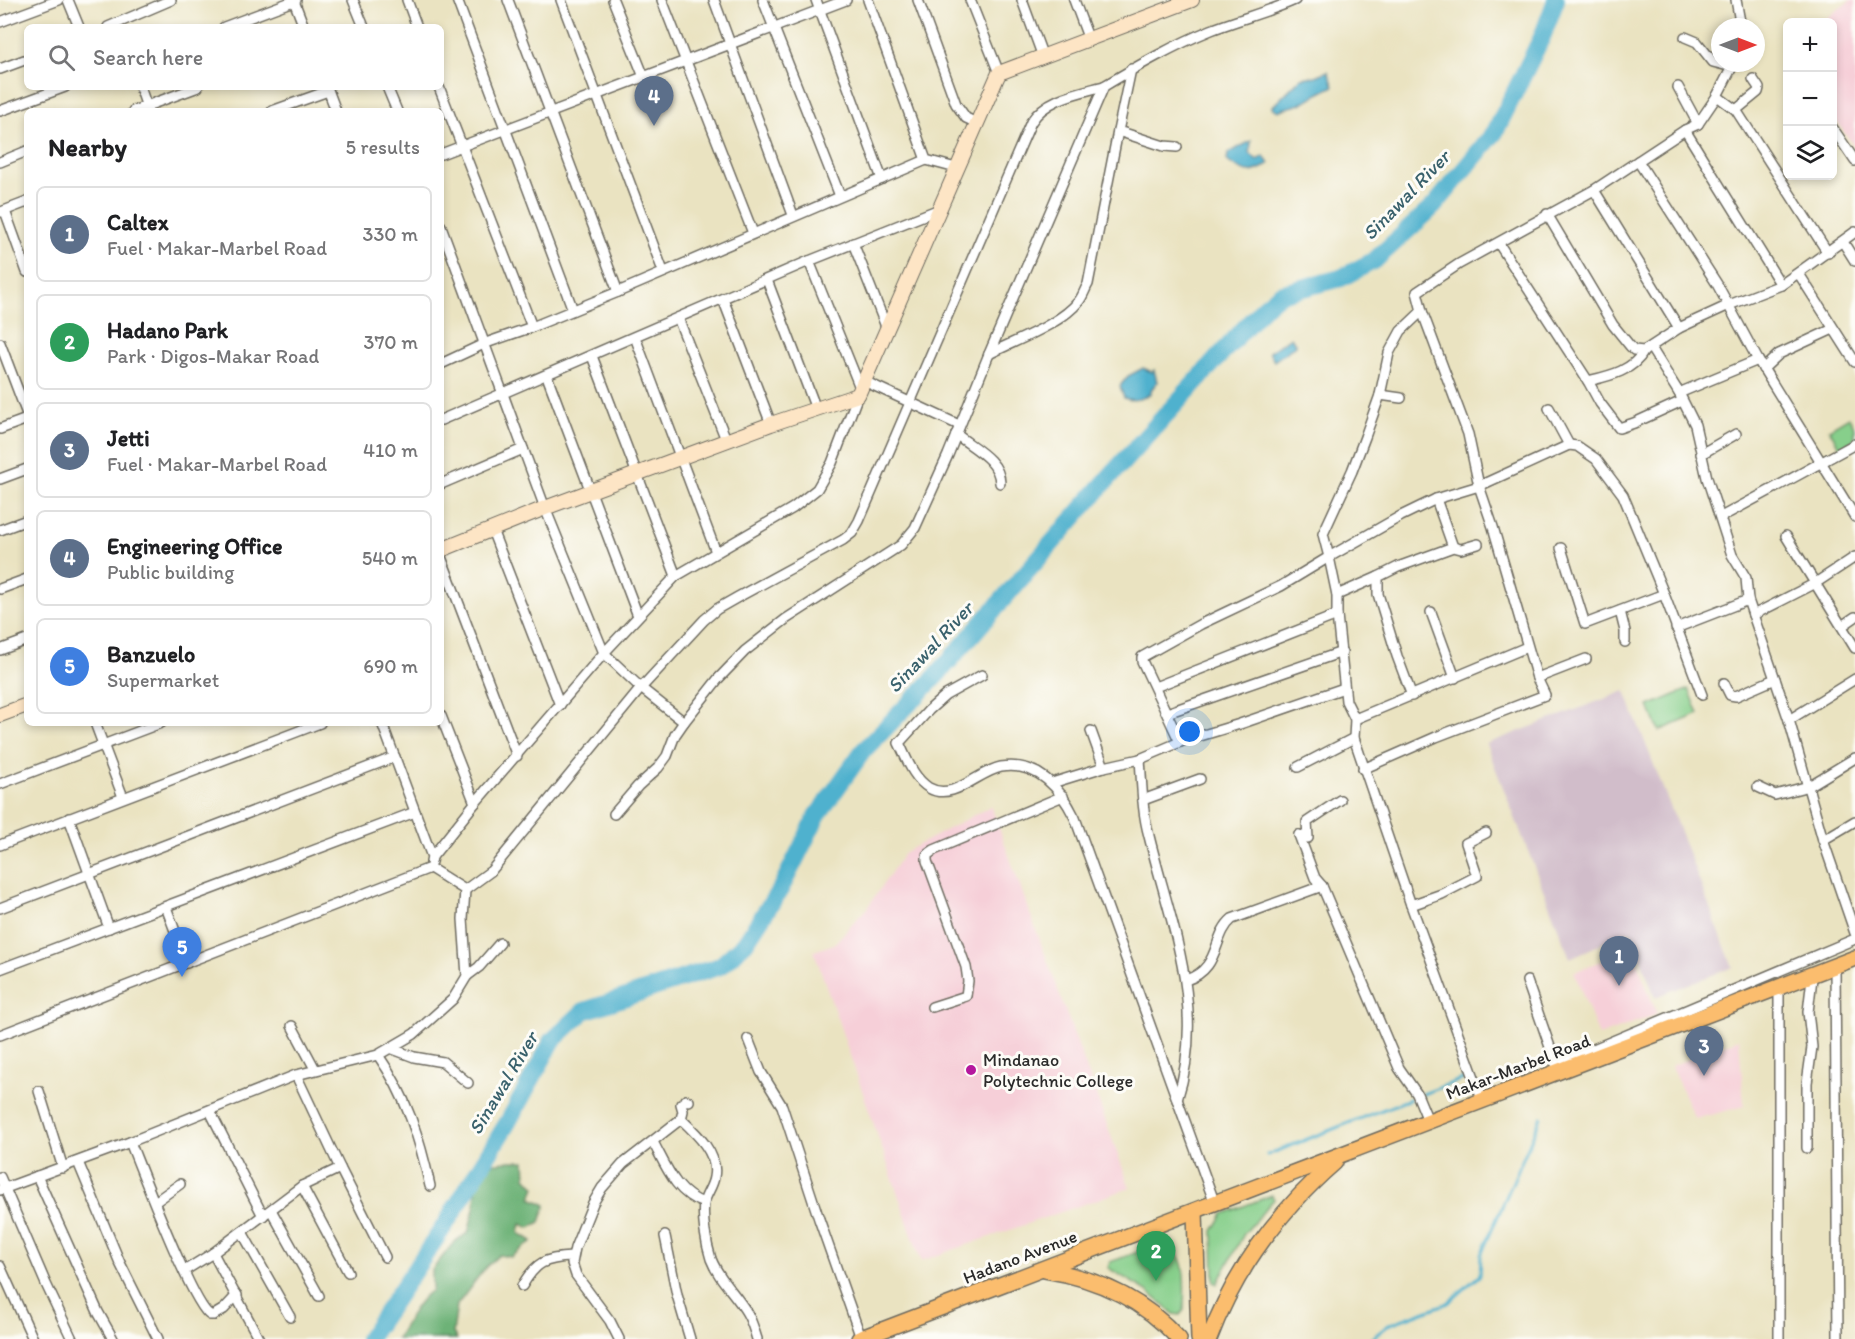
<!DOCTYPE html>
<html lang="en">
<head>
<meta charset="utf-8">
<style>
	body { margin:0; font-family:Itim,sans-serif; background:#f2f2f2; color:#202124 }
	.controls { position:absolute; right:18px; top:18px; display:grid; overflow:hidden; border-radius:9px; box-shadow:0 3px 9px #0003 }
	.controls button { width:54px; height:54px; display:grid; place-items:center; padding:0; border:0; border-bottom:2px solid #e0e0e0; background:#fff; color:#202124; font:30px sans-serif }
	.compass { position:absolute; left:1711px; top:18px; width:54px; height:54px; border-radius:50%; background:#fff; box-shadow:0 3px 9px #0003; rotate:90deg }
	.you { position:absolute; left:1190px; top:732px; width:21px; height:21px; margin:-15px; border:4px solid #fff; border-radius:50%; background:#1a73e8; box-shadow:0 0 0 9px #1a73e833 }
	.badge { display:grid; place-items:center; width:39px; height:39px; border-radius:50%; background:#b5179e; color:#fff; font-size:20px; font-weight:700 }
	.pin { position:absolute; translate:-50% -50px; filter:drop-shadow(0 2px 3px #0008) }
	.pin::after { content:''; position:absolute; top:32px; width:21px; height:18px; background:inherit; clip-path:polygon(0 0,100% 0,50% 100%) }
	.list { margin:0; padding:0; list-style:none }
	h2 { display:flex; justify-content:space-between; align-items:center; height:78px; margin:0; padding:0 24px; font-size:26px }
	h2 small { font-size:20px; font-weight:400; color:#757577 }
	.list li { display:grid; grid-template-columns:39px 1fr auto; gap:18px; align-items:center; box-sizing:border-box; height:96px; margin:0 12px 12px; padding:0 12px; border:2px solid #e0e0e0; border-radius:9px }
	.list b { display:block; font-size:22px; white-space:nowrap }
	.list p { margin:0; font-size:20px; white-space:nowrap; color:#757577 }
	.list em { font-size:20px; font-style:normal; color:#757577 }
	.icon { flex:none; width:33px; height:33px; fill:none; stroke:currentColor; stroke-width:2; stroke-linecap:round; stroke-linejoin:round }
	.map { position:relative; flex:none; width:1855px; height:1339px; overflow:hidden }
	.search { position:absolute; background:#fff; box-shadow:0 3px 9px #0003; left:24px; top:24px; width:420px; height:66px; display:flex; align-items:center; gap:15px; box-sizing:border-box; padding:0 21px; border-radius:9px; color:#757577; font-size:22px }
	.panel { position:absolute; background:#fff; box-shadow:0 3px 9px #0003; left:24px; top:108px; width:420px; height:618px; border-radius:9px }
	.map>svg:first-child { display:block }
	.built { fill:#f6cfd8 }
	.industrial { fill:#d1bdca }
	.green { fill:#87cf8b; stroke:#597d5b; stroke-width:1.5 }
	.forest { fill:#6db277; stroke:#4c6e51; stroke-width:1.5 }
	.water { fill:#4fb1ce; stroke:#3d6e7c; stroke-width:1.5 }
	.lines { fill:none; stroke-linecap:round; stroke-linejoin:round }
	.stream { stroke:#4fb1ce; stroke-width:3 }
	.river { stroke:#4fb1ce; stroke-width:18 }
	.street-casing { stroke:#6e6b60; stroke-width:12 }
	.secondary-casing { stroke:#6e6b60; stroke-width:16 }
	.primary-casing { stroke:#6e6b60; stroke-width:18 }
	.street { stroke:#fff; stroke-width:9 }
	.secondary { stroke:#fde5c5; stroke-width:14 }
	.primary { stroke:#fbbd6e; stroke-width:15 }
	.poi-dot { fill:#b5179e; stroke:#fdfcf7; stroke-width:2 }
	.labels { text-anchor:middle; stroke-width:6; stroke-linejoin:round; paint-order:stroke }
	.poi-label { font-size:18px; fill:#2b2b2b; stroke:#fdfcf7; text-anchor:start }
	.street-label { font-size:18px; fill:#2b2b2b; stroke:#fdfcf7 }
	.water-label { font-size:20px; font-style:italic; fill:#39616c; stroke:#fdfcf7 }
</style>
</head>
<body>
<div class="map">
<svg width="1855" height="1339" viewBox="0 0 1855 1339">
	<rect width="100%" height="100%" fill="#fdfcf7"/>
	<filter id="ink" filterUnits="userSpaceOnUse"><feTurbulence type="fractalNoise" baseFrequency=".0167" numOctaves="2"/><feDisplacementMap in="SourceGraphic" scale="12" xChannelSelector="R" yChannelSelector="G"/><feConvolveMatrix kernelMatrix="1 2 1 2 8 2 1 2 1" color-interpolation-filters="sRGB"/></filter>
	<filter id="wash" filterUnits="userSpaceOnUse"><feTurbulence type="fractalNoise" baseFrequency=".008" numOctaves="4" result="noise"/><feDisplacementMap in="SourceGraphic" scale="24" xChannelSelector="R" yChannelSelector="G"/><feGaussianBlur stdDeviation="1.35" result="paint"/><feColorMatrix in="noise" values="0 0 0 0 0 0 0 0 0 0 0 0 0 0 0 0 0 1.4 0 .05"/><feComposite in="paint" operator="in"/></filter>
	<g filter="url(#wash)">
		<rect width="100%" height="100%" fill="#eae3c1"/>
		<g class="built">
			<path d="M1851,0H1855V148L1833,116L1832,22H1821Z"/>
			<path d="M991,806L1130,1188L921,1261L814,951L834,944L867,908L905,852Z"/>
			<path d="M1632,949L1657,1014L1599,1036L1574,972Z"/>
			<path d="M1739,1039L1744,1106L1695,1119L1671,1066Z"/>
		</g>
		<path class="industrial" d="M1625,691L1733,967L1655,997L1630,931L1570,958L1486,744Z"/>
		<g class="green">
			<path d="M1849,417L1855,428V439L1840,448L1829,429Z"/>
			<path d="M1689,689L1699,714L1659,731L1649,706Z"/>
			<path d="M1272,1195L1274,1199L1244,1234L1217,1284L1214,1282L1213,1231L1223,1214Z"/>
			<path d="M1157,1245C1191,1247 1184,1285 1184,1310L1180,1315L1174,1314L1147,1291L1108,1268L1110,1262Z"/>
		</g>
		<path class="forest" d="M510,1161H525L526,1177L535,1187L531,1198L546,1205L540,1222L530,1228L521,1224L519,1233L532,1241L511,1257L499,1255L485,1268L457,1305L453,1333L457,1339H396C408,1322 415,1302 432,1290V1270L454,1242L468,1233L474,1209L477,1184L490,1164Z"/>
		<g class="water">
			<path d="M1328,71L1334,86C1322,91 1313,97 1302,103C1295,107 1286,107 1278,111L1272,107L1301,78L1316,76Z"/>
			<path d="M1251,141L1250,153L1257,160L1264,156L1269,164C1250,176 1245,174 1227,161L1228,153Z"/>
			<path d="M1291,337L1296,345L1274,361L1269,352Z"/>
			<path d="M1143,368L1152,372L1154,370L1157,382L1151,390V393C1143,399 1134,402 1124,398L1120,386L1128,376Z"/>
		</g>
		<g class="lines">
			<g class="stream">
				<path d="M1423,1094L1468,1077"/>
				<path d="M1267,1155L1410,1099"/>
				<path d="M1371,1339L1390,1324L1448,1303L1480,1275L1481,1255L1541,1117"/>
			</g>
			<path class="river" d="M368,1339L445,1225L508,1122L553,1040L584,1011L720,966L745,943L781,888L817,816L863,751L936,676L1113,473L1262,309L1280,294L1341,278L1375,260L1434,206L1495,132L1542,37L1556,0"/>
		</g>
	</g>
	<g filter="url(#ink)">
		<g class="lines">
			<defs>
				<g id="street">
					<path d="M68,0L79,27"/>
					<path d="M353,0L364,27"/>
					<path d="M407,0L417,27"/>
					<path d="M457,0L573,310"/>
					<path d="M508,0L618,292"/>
					<path d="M561,0L663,271"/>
					<path d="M613,0L644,77"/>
					<path d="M662,0L753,233"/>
					<path d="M714,0L793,215"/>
					<path d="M763,0L840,196"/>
					<path d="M816,0L882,179"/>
					<path d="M868,0L926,160L956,168"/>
					<path d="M918,0L956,104L966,118L977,123"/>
					<path d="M970,0L999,73"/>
					<path d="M1022,0L1043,57"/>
					<path d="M1074,0L1089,40"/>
					<path d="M1736,0L1741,27"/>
					<path d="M294,1L304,27"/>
					<path d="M0,22L59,0"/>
					<path d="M108,27L171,0"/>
					<path d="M224,27L296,0"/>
					<path d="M1685,37L1697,42L1713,62L1732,67"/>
					<path d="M1734,63L1717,96L1698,124L1685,130L1781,285"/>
					<path d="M0,69L27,59"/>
					<path d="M1131,69L1118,131L1164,146L1177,147"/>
					<path d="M140,87L148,110"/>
					<path d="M327,87L336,111"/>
					<path d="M387,87L397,111"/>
					<path d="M439,87L532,327"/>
					<path d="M1678,87L1698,124"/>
					<path d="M1717,96L1736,110L1828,253"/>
					<path d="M1736,110L1758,92L1759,88L1753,79"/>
					<path d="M0,111L65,87"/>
					<path d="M133,111L198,87"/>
					<path d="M272,111L328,91"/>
					<path d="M1832,127L1855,161"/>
					<path d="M441,154L846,0"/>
					<path d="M1638,161L1717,284L1758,360L1855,517"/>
					<path d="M0,162L27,151"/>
					<path d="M1594,190L1679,328"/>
					<path d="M5,211L27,272"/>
					<path d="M1,212L27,202"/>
					<path d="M1547,214L1613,325L1630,346L1634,350L1644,351L1679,328L1729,305L1781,285L1855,232"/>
					<path d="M441,226L545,508L604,653L641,688L684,722"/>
					<path d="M1843,242L1855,261"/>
					<path d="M853,243L887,329"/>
					<path d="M1499,244L1588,381L1600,403L1619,428L1634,423L1682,401"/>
					<path d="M809,261L861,390"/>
					<path d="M1799,274L1855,362"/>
					<path d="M767,280L816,409"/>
					<path d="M723,299L771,424"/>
					<path d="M678,318L727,442"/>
					<path d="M635,337L716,552"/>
					<path d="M0,343L27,414"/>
					<path d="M1651,348L1679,393L1695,425L1707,478L1732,555L1746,578L1748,600L1789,720L1823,840L1855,933"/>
					<path d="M989,354C1016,340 1060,325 1079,301C1083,296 1085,289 1088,284L1118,131"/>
					<path d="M592,356L676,576"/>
					<path d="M441,364L486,343L532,327L618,292L926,160"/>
					<path d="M1763,369L1779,354L1833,329"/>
					<path d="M547,376L638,616"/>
					<path d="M864,381L959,425"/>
					<path d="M1588,381C1609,376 1633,371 1644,351"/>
					<path d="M1679,393L1758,360"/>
					<path d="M1380,395L1401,398"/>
					<path d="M1549,408L1569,445"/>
					<path d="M441,420L809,261L942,208"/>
					<path d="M0,429L27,419"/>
					<path d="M956,434C973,448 1000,460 1000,483"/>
					<path d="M1701,454L1736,434"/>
					<path d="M0,479L27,469"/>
					<path d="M441,484L523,449"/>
					<path d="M1721,517L1855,444"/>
					<path d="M0,530L27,520"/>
					<path d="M492,530L560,705"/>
					<path d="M1786,536L1855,648"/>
					<path d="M1453,547L1461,549L1478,544"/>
					<path d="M1561,548L1585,624L1664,594"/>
					<path d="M441,557L517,756"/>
					<path d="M0,589L27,579"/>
					<path d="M1337,595L1378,577"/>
					<path d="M1620,611L1625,631V642"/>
					<path d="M1431,612L1455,678"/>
					<path d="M1753,615L1814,584L1855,557"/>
					<path d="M1842,626L1855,617"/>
					<path d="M1676,628L1748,600"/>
					<path d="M0,650L27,640"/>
					<path d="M982,675L946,695L929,710L899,743C907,759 913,778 929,788C953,802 979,771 1001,767C1038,761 1061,789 1075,818L1215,1204"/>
					<path d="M1537,678L1586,659"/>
					<path d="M1724,683L1730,695L1736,696L1775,679"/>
					<path d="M1155,687L1337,615"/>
					<path d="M1412,696L1397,656L1378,594V577L1398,567L1453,547L1436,499"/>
					<path d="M1167,713L1342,652"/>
					<path d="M441,716L475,803"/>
					<path d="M1355,719L1527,647"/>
					<path d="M1789,720L1855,679"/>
					<path d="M95,723L123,797"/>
					<path d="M382,723L432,857L431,862"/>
					<path d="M1091,731L1104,767"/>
					<path d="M1180,742L1142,661V657L1201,624L1281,586L1329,557L1323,534L1352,471L1365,437L1380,395L1389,353L1401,331L1422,311"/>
					<path d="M1140,759C1142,785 1142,811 1149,836C1171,926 1207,1007 1177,1100"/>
					<path d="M1298,767L1354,738"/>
					<path d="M1363,769L1436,737L1545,695L1537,678L1493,527L1479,486L1468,434L1422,311L1417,292L1459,264L1594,190L1685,130"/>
					<path d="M1052,783L1104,767L1140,759L1180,742L1240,724L1344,688"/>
					<path d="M0,784L161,723"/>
					<path d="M1758,787L1775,795L1809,786L1855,758"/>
					<path d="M1143,800L1200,779"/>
					<path d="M614,814L638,786L658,768L667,756L675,735L684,722L718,679L745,651L786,619L901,545L915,528L948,455L989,354L1104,86C1138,66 1174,45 1211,30C1239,19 1268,12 1295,0"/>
					<path d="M69,818L109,928"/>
					<path d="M1299,835L1308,838L1307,822L1340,800"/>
					<path d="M1299,835L1315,878L1322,886"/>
					<path d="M1823,840L1855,821"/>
					<path d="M0,845L320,723"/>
					<path d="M432,857L475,803L604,653L676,576L793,508L817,489L832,463L858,395"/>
					<path d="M465,890L491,871L641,688L704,620L717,609L738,597L843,540L852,533L859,521L1031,122C1046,98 1078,93 1104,86"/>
					<path d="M1411,905L1442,894L1477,876L1466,843L1486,833"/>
					<path d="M166,907L187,963"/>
					<path d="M0,908L395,757"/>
					<path d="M1835,966L1838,1339"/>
					<path d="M0,969L415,812"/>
					<path d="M467,976L479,967L500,943"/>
					<path d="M1186,980C1221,969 1212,936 1232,919L1322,886L1399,1068L1417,1094L1429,1123"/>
					<path d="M1527,981L1558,1070"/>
					<path d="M932,1007L966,996L968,981L966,967L927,861V855L934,850L1063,796"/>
					<path d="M292,1026L315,1069"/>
					<path d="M0,1035L430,868"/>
					<path d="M748,1039L761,1072L782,1106L819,1219L861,1338"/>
					<path d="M390,1048L414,1057L443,1062L468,1083"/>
					<path d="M378,1055C406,1095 420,1139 430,1186"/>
					<path d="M1558,1064L1855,939"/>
					<path d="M39,1091L63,1168"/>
					<path d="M1483,1102L1411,905L1354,738L1355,719L1346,701L1337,615V595L1329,557L1401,516L1436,499L1479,486L1569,445L1577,446L1596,459L1623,495L1664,594L1702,695"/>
					<path d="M210,1111L263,1216"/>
					<path d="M681,1119C696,1133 719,1154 714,1177C713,1186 706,1194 704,1203C702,1220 706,1243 711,1259C719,1280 736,1294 747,1313C752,1321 754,1330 757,1339"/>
					<path d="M130,1142C141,1169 193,1306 210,1315H214L224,1309L237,1295"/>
					<path d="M653,1142C666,1166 676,1194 704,1203"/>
					<path d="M1807,1148V1083L1812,1047L1808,1012L1812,978L1817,973"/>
					<path d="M78,1162L120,1263L158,1339"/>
					<path d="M340,1168L385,1257"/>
					<path d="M37,1176L98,1312L113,1339"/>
					<path d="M0,1177L46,1284L72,1339"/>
					<path d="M302,1186L348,1272"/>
					<path d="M0,1190L130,1142L296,1075L378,1055L414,1034L453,999L467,976L463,919L465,890L430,868"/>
					<path d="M155,1202L180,1184"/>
					<path d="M271,1210L319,1296"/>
					<path d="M242,1232L290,1317"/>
					<path d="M665,1236L677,1295L690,1339"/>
					<path d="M213,1253L259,1339"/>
					<path d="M0,1266L33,1339"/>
					<path d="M184,1271L213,1253L302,1186L340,1168L296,1075"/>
					<path d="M522,1286C536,1262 545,1258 572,1257"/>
					<path d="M619,1339L610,1321L576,1275L572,1263L575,1248L593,1203L602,1188L623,1164L681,1119L683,1111L681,1104L686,1100L689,1101"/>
					<path d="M1779,1339V988"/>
				</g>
				<g id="secondary">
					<path d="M441,550L545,508L771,424L858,395L999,73L1192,0"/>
					<path d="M0,715L27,705"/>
				</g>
				<g id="primary">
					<path d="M1195,1212L1199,1339"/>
					<path d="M1045,1270C1097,1278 1143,1299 1179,1339"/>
					<path d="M859,1339L1855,958"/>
					<path d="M1209,1339C1235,1270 1280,1210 1335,1162"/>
				</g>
			</defs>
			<use href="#street" class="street-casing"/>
			<use href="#secondary" class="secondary-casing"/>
			<use href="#primary" class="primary-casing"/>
			<use href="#street" class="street"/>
			<use href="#secondary" class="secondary"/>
			<use href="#primary" class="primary"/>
		</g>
	</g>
	<circle class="poi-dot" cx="971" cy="1070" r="6"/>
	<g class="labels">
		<g class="poi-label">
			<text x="983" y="1066">Mindanao<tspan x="983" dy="21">Polytechnic College</tspan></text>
		</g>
		<g class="street-label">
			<text transform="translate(1518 1067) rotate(-21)" y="6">Makar-Marbel Road</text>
			<text transform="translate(1020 1257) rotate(-21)" y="6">Hadano Avenue</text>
		</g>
		<g class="water-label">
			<text transform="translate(1406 195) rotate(-46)" y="7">Sinawal River</text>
			<text transform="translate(930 647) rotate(-47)" y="7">Sinawal River</text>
			<text transform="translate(503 1083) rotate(-59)" y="7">Sinawal River</text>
		</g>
	</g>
</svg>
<div class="controls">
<button>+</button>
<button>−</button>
<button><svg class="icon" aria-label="layers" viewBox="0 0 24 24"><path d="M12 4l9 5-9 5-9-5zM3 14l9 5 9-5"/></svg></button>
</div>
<svg class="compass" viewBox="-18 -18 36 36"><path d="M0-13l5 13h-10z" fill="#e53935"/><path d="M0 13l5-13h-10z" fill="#757577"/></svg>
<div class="you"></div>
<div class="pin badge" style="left:1619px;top:986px;background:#5c6f8a">1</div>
<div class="pin badge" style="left:1156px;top:1281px;background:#2e9e5b">2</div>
<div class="pin badge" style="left:1704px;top:1076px;background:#5c6f8a">3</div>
<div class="pin badge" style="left:654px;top:126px;background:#5c6f8a">4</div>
<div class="pin badge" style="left:182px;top:977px;background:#3f7fe0">5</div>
<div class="search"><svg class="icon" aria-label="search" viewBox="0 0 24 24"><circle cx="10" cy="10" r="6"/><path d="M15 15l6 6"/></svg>Search here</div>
<section class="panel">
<h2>Nearby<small>5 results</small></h2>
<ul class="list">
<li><span class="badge" style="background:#5c6f8a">1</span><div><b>Caltex</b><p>Fuel · Makar-Marbel Road</p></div><em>330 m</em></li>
<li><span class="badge" style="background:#2e9e5b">2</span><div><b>Hadano Park</b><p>Park · Digos-Makar Road</p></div><em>370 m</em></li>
<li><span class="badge" style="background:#5c6f8a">3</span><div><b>Jetti</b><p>Fuel · Makar-Marbel Road</p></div><em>410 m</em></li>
<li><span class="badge" style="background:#5c6f8a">4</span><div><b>Engineering Office</b><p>Public building</p></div><em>540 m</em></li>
<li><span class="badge" style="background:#3f7fe0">5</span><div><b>Banzuelo</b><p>Supermarket</p></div><em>690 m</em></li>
</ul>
</section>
</div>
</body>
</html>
